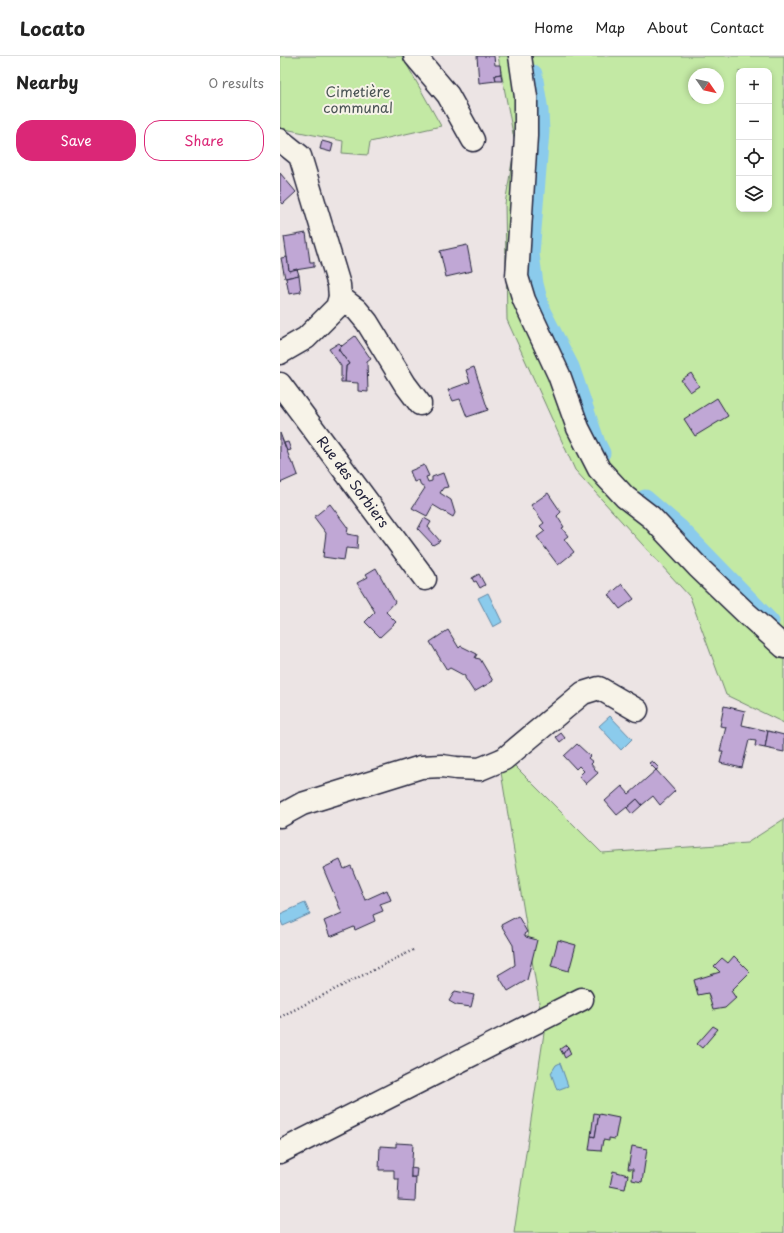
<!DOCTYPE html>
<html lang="en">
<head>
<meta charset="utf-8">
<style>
	body { margin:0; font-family:"Playpen Sans",sans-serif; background:#f6f6f6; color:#222 }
	.controls { position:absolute; right:12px; top:12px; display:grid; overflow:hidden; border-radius:8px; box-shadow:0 2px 6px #0003 }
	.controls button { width:36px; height:36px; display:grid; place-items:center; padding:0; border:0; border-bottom:1px solid #e0e0e0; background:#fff; color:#222; font:20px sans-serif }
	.compass { position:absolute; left:408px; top:12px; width:36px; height:36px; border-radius:50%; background:#fff; box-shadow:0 2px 6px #0003; rotate:124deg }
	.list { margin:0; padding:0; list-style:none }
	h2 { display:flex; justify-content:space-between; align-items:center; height:52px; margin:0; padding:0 16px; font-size:17px }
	h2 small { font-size:13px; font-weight:400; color:#767676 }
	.actions { display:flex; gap:8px; padding:12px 16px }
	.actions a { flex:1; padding:9px 0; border:1px solid #db2777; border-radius:16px; text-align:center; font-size:14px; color:#db2777 }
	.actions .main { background:#db2777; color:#fff }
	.icon { flex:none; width:22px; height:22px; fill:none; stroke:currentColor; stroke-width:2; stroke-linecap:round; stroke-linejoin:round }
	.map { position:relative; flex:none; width:504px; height:1177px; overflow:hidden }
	header { display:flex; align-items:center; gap:24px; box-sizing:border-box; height:56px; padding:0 20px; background:#fff; border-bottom:1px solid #e0e0e0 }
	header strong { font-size:19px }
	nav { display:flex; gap:22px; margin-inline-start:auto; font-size:14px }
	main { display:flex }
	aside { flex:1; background:#fff }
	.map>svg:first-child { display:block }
	.green { fill:#c3e9a4; stroke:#728670; fill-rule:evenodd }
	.water { fill:#8bcbec; stroke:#6187a5 }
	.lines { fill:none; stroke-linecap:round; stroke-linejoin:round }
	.canal { stroke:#8bcbec; stroke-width:19 }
	.building { fill:#c0a7d5; stroke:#22223b }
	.minor-casing { stroke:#22223b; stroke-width:25 }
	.path { stroke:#22223b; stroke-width:2.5; stroke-dasharray:1 3; stroke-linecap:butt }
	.minor { stroke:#f7f3e8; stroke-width:22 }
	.labels { text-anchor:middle; stroke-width:4; stroke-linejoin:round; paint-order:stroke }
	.park-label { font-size:14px; fill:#4a5455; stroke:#f7f3e8 }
	.street-label { font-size:14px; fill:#22223b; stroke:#f7f3e8 }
</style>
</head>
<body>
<header>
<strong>Locato</strong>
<nav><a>Home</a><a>Map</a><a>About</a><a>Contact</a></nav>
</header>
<main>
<aside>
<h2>Nearby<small>0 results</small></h2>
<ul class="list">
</ul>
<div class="actions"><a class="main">Save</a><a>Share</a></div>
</aside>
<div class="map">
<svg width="504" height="1177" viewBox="0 0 504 1177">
	<rect width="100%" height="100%" fill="#ece4e4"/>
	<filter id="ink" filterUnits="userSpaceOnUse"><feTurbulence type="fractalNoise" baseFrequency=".025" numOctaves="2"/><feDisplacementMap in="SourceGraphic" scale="8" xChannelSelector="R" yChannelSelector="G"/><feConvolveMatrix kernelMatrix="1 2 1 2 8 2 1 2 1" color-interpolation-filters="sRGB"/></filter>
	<g filter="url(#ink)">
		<g class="green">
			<path d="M0,0H122L161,70L90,86L88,99L62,97L63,85L0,72Z"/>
			<path d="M218,0H504V667L446,639L410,541L295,414L227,264L225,148L235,88ZM459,15H489V153H459ZM414,18H438V42H414Z"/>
			<path d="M217,692L322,797L467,787L504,763V1177H234L264,977Z"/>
		</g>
		<g class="water">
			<path d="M208,537L222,566L213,571L198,542Z"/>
			<path d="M330,660L352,683L341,694L319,670Z"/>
			<path d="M25,847L30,858L3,870L0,863V858Z"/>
			<path d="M280,1007L288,1030L277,1034L271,1017L276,1009Z"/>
		</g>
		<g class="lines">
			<g class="canal">
				<path d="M253,18L259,55L260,76L250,198L254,228L261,255L290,311L316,387L321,397"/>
				<path d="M365,443L400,473L490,566"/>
			</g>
		</g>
		<g class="building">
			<path d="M197,0H214L215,9H220L221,18L215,19L216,25L199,27Z"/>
			<path d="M221,18L222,25H216L215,19Z"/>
			<path d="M42,85L53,88L51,96L40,93Z"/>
			<path d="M0,117L16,136L3,148L0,144Z"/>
			<path d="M26,177L30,206H34V211L9,215L4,181Z"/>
			<path d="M187,189L192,215L166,221L160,195Z"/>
			<path d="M7,201L9,215L17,213L19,219L5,222L1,202Z"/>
			<path d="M19,219L21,236L9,238L6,222Z"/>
			<path d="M75,280L91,303L87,306L88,336L78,335V327L65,326L66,310L69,308L58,293Z"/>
			<path d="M59,287L62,290L58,293L69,308L66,310L65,326H61V310L49,293Z"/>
			<path d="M194,311L208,354L187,361L180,343L173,345L168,334L190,326L186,314Z"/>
			<path d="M411,317L419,330L410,336L401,324Z"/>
			<path d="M437,342L448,360L415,380L404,363Z"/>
			<path d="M0,377L12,408H14L18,419L0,427Z"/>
			<path d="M8,386L11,394L7,395L4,387Z"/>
			<path d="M144,409L149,420L146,421L148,426L152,425V421L163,417L168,431L163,432L160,437L171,444L175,457L173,461L153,449L147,460L132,452L145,432L141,430L139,424L134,426L130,415Z"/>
			<path d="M268,437L281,456L277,460L284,471L282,472L288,480L284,483L294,496L278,509L257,481L265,475L260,470L264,467L251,449Z"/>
			<path d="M50,448L68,472L67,478L78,480L77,493L66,492L64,504L43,501L46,477L34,461Z"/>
			<path d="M144,462L151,466L148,471L160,485L153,489L138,473Z"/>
			<path d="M96,512L115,546L106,556L116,566L100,581L85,566L95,556L77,527L88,521L86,518Z"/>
			<path d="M199,518L205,529L200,532L196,525L194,526L192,522Z"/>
			<path d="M342,528L354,543L340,553L329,539Z"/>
			<path d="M168,574L179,592L181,590L197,598L195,602L200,603L213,625L194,636L185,622V620L170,612L167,614L150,586Z"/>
			<path d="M444,650L465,655L462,669L488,675L485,692L475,690L476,685L469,684L462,712L440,707L443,695H440L446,671L440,670Z"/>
			<path d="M488,675L504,679V696L485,692Z"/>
			<path d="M281,677L285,682L280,686L276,681Z"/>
			<path d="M297,688L310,700L308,702L313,706L311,708L318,717L306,728L299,720L304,715L299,710L296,713L284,700Z"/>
			<path d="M372,705L379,712L376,714L369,707Z"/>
			<path d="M376,714L395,735L380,749L373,740L362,749L357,743L347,752V751L337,759L325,745L342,730L349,738Z"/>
			<path d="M357,743L362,749L352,758L347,752Z"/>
			<path d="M60,804L64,813L71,810L85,844L107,834L111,844L100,848L103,855L93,859L95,865L75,874L74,871L50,881L44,865L62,857L43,812Z"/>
			<path d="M238,860L247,876L244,878L246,881L257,884L247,924L228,935L218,919L235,909L233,889L221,869Z"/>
			<path d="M278,884L296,889L289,915L271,910Z"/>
			<path d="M454,900L470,916L451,935L456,942L445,952L433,954L428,937L418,939L414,924L440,916L434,910L442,902L448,907Z"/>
			<path d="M175,935L194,939L191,951L176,949L169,945Z"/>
			<path d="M433,970L438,973L422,992L417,988Z"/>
			<path d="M286,989L288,991L283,998L280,993Z"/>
			<path d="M288,991L291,998L285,1002L283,998Z"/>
			<path d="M314,1057L319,1058L315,1081L311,1080Z"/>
			<path d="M319,1058L339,1062L335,1083L329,1082V1085L323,1084L321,1095L309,1094L311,1080L315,1081Z"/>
			<path d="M116,1087L133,1088L131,1121H136L135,1145L118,1144L119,1123H114V1114H99L100,1090L116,1091Z"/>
			<path d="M352,1090L367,1093L362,1126L352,1124L353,1113H348Z"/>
			<path d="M131,1112L137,1113L136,1121H131Z"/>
			<path d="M333,1115L348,1119L345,1133L330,1130Z"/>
		</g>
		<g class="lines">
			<defs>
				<g id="minor">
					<path d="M135,0L168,39L193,84"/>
					<path d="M240,0L246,41V80L237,221L244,244L279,319L298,372L319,413L345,441L371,461L418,511L465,556L504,591"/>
					<path d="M0,84L20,100L59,229L60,241L57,251L26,282L0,297"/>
					<path d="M60,241L77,254L87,266L125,328L140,348"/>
					<path id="s1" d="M0,328L145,523"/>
					<path d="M0,760L22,748L141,711L162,710L176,712L200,713L224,703L303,637L319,632L357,654"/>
					<path d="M0,1096L302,943"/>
				</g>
			</defs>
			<use href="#minor" class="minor-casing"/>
			<path class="path" d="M0,961L133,894"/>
			<use href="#minor" class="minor"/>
		</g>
	</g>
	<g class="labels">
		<g class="park-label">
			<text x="78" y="41">Cimetière<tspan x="78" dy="16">communal</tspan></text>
		</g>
		<g class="street-label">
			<text dy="5" stroke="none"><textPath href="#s1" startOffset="122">Rue des Sorbiers</textPath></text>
		</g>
	</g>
</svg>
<div class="controls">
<button>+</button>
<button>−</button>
<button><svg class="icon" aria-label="locate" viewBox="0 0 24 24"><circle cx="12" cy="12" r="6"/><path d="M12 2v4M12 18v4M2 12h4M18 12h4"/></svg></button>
<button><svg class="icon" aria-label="layers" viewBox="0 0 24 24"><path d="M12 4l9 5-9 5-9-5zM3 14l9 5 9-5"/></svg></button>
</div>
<svg class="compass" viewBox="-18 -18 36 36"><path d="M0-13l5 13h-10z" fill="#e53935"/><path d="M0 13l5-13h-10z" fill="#767676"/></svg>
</div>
</main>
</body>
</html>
